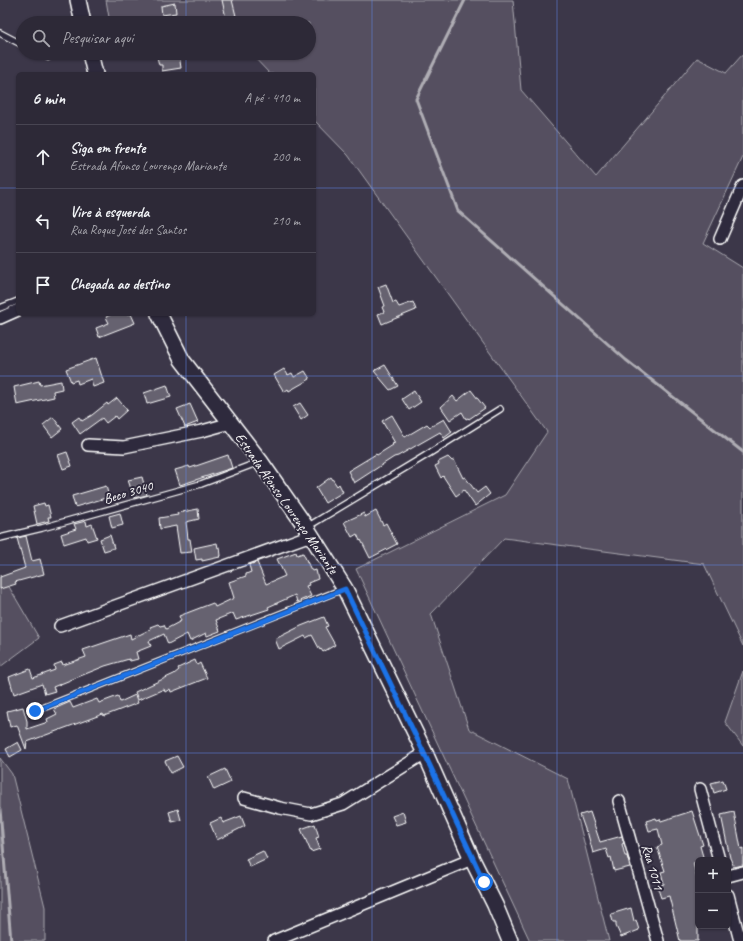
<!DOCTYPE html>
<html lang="pt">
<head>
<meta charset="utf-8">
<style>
	body { margin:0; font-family:Caveat,sans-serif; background:#35313f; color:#f1f3f6 }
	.controls { position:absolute; right:12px; bottom:12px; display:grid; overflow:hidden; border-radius:6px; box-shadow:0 1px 3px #0004 }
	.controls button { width:36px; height:36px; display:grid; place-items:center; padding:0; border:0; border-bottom:1px solid #484552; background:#2d2937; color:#f1f3f6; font:20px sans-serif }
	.stop { position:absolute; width:12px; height:12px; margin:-9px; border:3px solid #1a73e8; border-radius:50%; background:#fff }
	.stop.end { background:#1a73e8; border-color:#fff; box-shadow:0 1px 4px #0008 }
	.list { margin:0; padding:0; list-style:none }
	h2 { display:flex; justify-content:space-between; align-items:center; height:52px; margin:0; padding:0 16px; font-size:17px }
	h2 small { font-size:13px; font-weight:400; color:#a7a6ad }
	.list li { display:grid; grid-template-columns:26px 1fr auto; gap:12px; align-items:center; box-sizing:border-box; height:64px; padding:0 16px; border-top:1px solid #484552 }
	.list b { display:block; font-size:15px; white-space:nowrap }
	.list p { margin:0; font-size:13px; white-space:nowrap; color:#a7a6ad }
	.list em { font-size:13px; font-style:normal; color:#a7a6ad }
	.icon { flex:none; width:22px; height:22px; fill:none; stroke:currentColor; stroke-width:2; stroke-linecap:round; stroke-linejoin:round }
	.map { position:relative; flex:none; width:743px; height:941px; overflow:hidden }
	.search { position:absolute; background:#2d2937; box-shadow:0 1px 3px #0004; left:16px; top:16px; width:300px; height:44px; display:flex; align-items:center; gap:10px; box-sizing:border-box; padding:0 14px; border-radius:22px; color:#a7a6ad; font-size:15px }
	.panel { position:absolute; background:#2d2937; box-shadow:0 1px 3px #0004; left:16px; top:72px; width:300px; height:244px; border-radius:6px }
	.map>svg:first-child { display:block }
	.green { fill:#555060; stroke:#aaa8b0 }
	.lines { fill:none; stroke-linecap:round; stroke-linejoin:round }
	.stream { stroke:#afadb4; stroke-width:3 }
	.building { fill:#666270; stroke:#fff }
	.lane-casing { stroke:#fff; stroke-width:8 }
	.street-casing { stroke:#fff; stroke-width:14 }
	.secondary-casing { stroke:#fff; stroke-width:18 }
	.lane { stroke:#2f2a3d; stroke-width:5.5 }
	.street { stroke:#2f2a3d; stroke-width:11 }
	.secondary { stroke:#2f2a3d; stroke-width:15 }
	.route { stroke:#1a73e8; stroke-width:5 }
	.grid { fill:none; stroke:#6183e4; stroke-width:1; stroke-opacity:0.55 }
	.labels { text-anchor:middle; stroke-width:4; stroke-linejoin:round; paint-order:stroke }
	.street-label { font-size:14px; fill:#fff; stroke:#2f2a3d }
</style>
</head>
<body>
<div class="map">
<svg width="743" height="941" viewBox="0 0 743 941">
	<rect width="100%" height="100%" fill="#3c3749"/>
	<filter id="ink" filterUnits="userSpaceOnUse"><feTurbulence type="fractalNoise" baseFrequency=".025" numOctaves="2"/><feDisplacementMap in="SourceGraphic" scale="8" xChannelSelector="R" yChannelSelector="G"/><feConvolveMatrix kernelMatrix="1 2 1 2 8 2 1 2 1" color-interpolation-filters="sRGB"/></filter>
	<g filter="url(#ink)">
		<g class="green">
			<path d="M106,0H513L521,90L596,177L697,58L726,73L743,54V157L703,243L743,268V646L704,564L504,538L431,614L469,729L568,779L609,941H530L356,569L505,495L547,432L348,155L314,120V74H270L250,53H309V23H222L215,16L148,23H110Z"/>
			<path d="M0,575L8,585L39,638L0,667Z"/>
			<path d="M743,671V746L725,722Z"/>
			<path d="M0,758L12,774L45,907V941H0Z"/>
		</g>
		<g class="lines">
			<g class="stream">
				<path d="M465,0L416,99L458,211L626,360L743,452"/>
				<path d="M0,809L11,941"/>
			</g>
		</g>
		<g class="building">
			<path d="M222,0H232L236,16L226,18Z"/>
			<path d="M175,3L176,13L162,15L161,6Z"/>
			<path d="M160,53H174L175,55L179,54L181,68L162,71V65H159L157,57H161Z"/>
			<path d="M386,284L393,303L396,302L399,307L413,302L416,310L382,324L378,314L384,312L382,307L385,306L378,287Z"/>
			<path d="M112,314H131L135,323L99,337L96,328L109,323L106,317Z"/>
			<path d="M96,358L104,383L93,387L91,379L78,384L77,380L71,382L66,369Z"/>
			<path d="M385,365L398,386L390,390L374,371Z"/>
			<path d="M284,369L288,375L292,373L294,377L305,371L310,379L289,391L288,389L284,392L274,375Z"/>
			<path d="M39,381L40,385L61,381L62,389L53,391L54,397L17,405L14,387Z"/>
			<path d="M167,385L171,397L147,404L144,393Z"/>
			<path d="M471,390L485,408L469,419L468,418L466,419L462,412L450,420L441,407L453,396L457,401Z"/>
			<path d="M414,391L421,402L409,410L402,399Z"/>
			<path d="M117,398L127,410L117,419L115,416L106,423L102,418L80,434L72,422L79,417L82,421L92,415L107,403L108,405Z"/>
			<path d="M300,403L308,415L301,420L293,407Z"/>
			<path d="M190,404L198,422L185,427L177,409Z"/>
			<path d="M392,415L405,437L427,424L430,427L444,419L452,432L444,438L440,432L398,456L394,457L354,483L348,471L376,454L377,455L393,445L392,444L395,443L382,421Z"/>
			<path d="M53,417L62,429L52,437L43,425Z"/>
			<path d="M67,452L72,466L63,469L58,455Z"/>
			<path d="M228,455L232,468L180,485L175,470L189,466L190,468Z"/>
			<path d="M448,457L452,461L454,460L463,478L465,477L477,493L485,487L490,494L475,506L464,490L456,496L443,476L441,478L435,466L439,464L438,462Z"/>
			<path d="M142,477L147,495L134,498L128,480Z"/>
			<path d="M331,477L337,486L339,484L343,492L325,503L316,488Z"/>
			<path d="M106,486L109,497L75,507L72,496Z"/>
			<path d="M44,503L45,506L48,505L51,517H48L49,521L37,524L33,506Z"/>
			<path d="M198,509L199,519L186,522L188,539H190L192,552L180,553L176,526L160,529L159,518L178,515L177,513Z"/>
			<path d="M376,511L383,525L386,523L397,544L370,558L361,540L360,541L357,534L352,537L344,522L364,513L365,517Z"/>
			<path d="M120,513L123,525L112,528L109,516Z"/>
			<path d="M86,521L87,526L92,524L97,538L87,541L86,537L64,544L61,534L76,529L74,524Z"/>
			<path d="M110,535L114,548L104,551L100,539Z"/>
			<path d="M26,536L32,561L40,559L44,574L15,582L16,584L0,589V577L25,568L17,538Z"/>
			<path d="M217,543L218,548L220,547L221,556H219L220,557L202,561V559L196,560L194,548Z"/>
			<path d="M296,552L297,555L303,553L311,570L313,571L316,570L318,579L308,583L309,585L306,586L311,596L297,602L295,595L268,607L269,609L236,620L233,613L216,620L220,631L207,636L206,633L190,641L187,634L168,644L164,634L149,641L151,646L136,652L138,659L130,661L129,659L105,666L53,687L55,691L45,694L42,684L14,694L9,677L30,669L33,678L55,670L54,665L62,662L63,665L86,657L83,650L130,634L131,639L151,629L150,627L158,624L160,626L164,625L166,629L181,621L179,616L213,603L215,607L234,598L229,582L246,576V574L251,572L249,565L257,562L266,584L285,576L277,559Z"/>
			<path d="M324,617L328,626L325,627L335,645L323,652L321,649L320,650L312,635L306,638L305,636L279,649L275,639L301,626Z"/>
			<path d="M195,660L197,665L200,663L207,678L171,692L170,689L165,692L164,689L138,700L135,692L174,674L179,670L178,668Z"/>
			<path d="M135,695L138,703L104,716L103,714L27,742L26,749L17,725L10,727L7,711L23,707L27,721V729L48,722L47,719L57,714L54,709L70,702L73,708L97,699L99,703L118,696L120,702Z"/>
			<path d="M18,742L22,750L10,757L6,749Z"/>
			<path d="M177,756L183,767L171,773L165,761Z"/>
			<path d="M225,769L231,782L214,790L208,777Z"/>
			<path d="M723,780L726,789L714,793L711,783Z"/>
			<path d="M178,809L181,820L172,822L169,812Z"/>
			<path d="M692,811L703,845L700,846L704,860H698V862L693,863L698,882V941H680L669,896L661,898L657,886L664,884L661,872L665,871L657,847L662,845L658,829L649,831L646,821L656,818L657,820L660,819L661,821Z"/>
			<path d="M403,812L406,822L396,825L392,816Z"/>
			<path d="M590,812L600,842L622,836L624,843L622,844L625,856H627L630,867L614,871L611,857L609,858L606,849L593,853L587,831L586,832L580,815Z"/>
			<path d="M734,812L741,849L743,848V865L734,867L730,858L721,815Z"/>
			<path d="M241,816L245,826L217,840L210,823L221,818L223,823Z"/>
			<path d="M315,824L319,837L316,838L320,849L311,852L301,829Z"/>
			<path d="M263,851L267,859L250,867L246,859Z"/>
			<path d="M631,908L634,921L636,920L639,930L621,937L616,926V922H613L611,914Z"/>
		</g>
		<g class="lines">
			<defs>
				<g id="lane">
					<path d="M0,33L23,45"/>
					<path d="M39,53L48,57"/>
					<path d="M0,308L18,301"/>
					<path d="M307,527L425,456L500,409"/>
					<path d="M0,538L42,528L201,484L259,462"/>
					<path d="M35,711L343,589"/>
				</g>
				<g id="street">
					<path d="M720,239L743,186"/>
					<path d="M0,318L18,310"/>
					<path d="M88,445L124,447L202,431L231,423"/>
					<path d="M60,626L311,535"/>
					<path d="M700,789L719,860"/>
					<path d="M244,798L280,808L311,814L343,804L425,753"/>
					<path d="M619,801L658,941"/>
					<path d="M728,876L743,872"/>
					<path d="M728,895L740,941"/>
					<path d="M274,941L472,859"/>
				</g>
				<g id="secondary">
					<path d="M78,0L83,23"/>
					<path d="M90,53L95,74"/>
					<path d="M159,314L182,360L260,461L306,527L345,589L425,753L472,859L495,905L510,941"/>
				</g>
			</defs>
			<use href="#lane" class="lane-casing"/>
			<use href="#street" class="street-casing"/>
			<use href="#secondary" class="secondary-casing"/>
			<use href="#lane" class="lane"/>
			<use href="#street" class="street"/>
			<use href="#secondary" class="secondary"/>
		</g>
	</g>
	<g class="lines" filter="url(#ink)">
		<path class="route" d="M35,711L345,589L424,753L484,882"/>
	</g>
	<path class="grid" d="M186,0V23M372,0V941M557,0V941M186,53V74M0,188H18M314,188H743M186,314V941M0,376H743M0,565H743M0,753H743"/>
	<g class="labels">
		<g class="street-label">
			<text transform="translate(128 492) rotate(-16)" y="5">Beco 3040</text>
			<text transform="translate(287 503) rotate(55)" y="5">Estrada Afonso Lourenço Mariante</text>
			<text transform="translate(653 867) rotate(74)" y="5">Rua 1011</text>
		</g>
	</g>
</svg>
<div class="controls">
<button>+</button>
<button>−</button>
</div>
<div class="stop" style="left:484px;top:882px"></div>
<div class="stop end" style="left:35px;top:711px"></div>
<div class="search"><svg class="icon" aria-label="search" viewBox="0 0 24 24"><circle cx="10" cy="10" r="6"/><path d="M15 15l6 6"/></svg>Pesquisar aqui</div>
<section class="panel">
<h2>6 min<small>A pé · 410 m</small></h2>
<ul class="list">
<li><svg class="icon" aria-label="ahead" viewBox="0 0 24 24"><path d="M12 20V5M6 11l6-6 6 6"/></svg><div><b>Siga em frente</b><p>Estrada Afonso Lourenço Mariante</p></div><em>200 m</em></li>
<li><svg class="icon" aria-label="left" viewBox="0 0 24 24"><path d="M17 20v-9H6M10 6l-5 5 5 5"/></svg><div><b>Vire à esquerda</b><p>Rua Roque José dos Santos</p></div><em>210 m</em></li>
<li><svg class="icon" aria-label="arrive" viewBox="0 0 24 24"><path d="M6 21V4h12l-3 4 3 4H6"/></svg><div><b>Chegada ao destino</b></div></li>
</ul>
</section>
</div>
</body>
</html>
